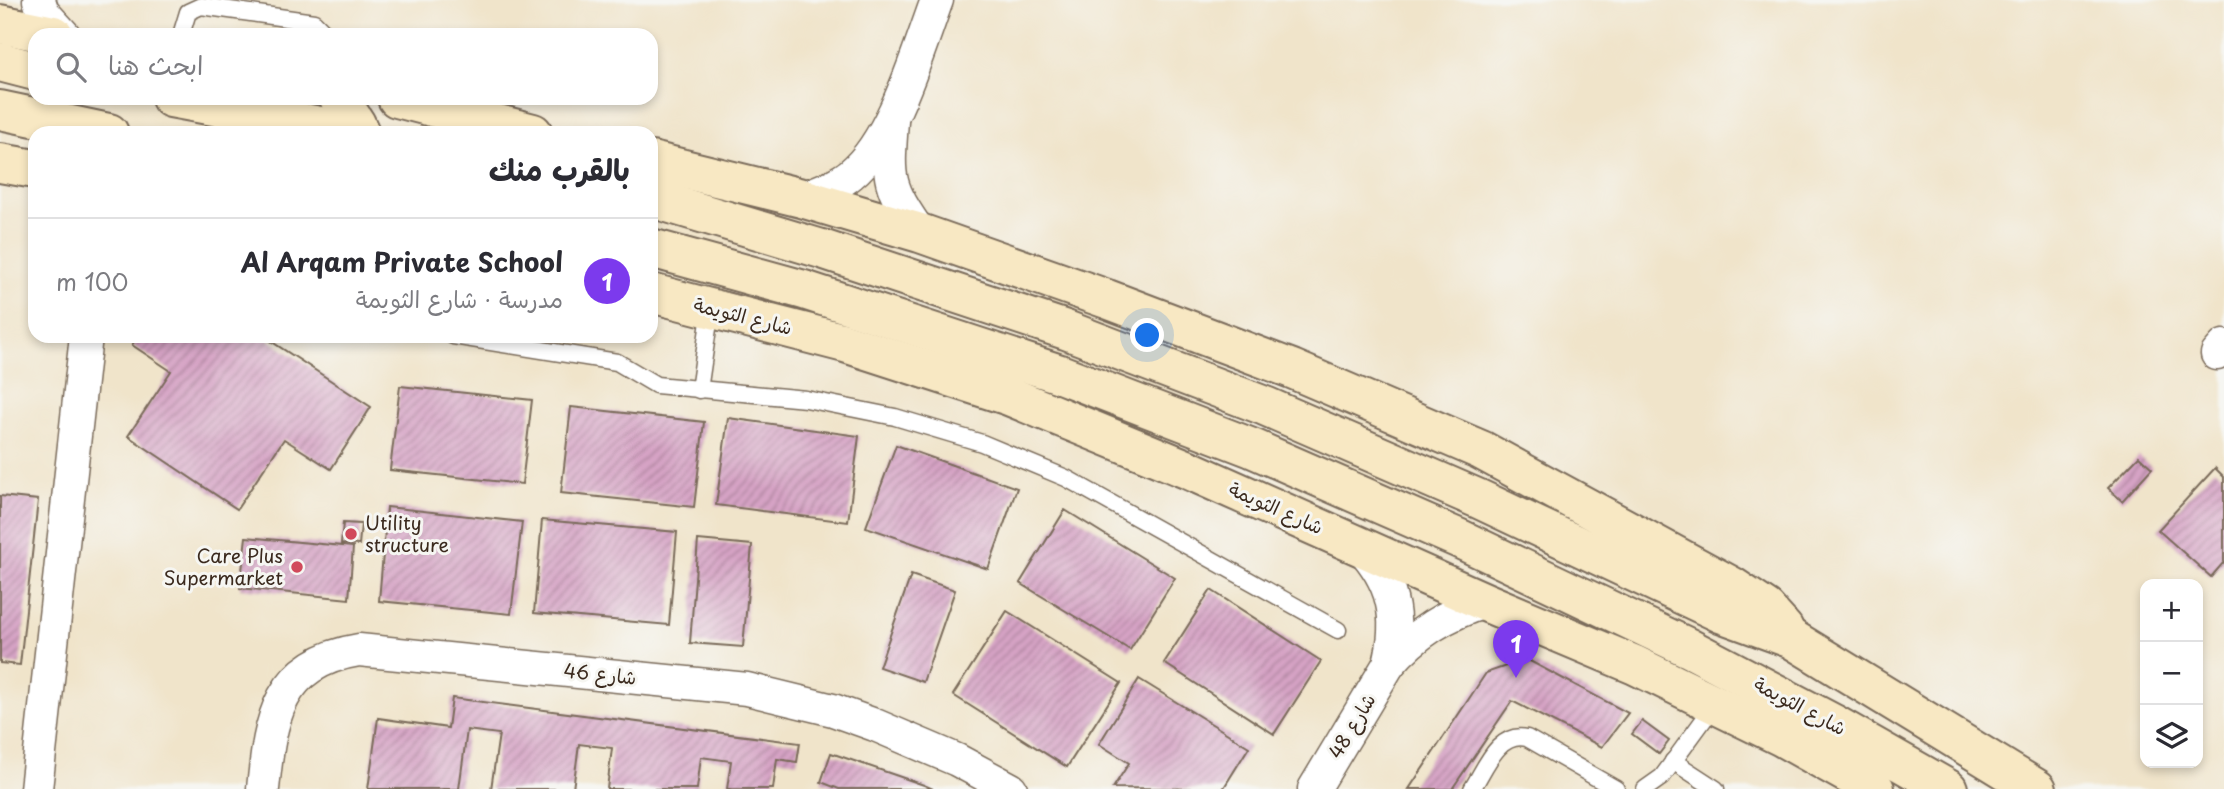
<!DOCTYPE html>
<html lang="ar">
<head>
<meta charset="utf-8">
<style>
	body { margin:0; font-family:"Playpen Sans","Playpen Sans Arabic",sans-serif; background:#f2f2f3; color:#2b2b33; direction:rtl }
	.controls { position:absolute; right:21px; bottom:21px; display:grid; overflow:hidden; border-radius:14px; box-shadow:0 4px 10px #0003 }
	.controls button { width:63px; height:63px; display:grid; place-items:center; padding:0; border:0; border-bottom:2px solid #e1e1e2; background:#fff; color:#2b2b33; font:35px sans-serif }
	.you { position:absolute; left:1148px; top:336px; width:24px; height:24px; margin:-18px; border:5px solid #fff; border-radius:50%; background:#1a73e8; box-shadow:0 0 0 10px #1a73e833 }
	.badge { display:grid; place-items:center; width:46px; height:46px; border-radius:50%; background:#7c3aed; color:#fff; font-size:23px; font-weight:700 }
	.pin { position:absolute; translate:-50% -58px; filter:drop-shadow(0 2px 4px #0008) }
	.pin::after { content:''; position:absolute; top:37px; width:24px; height:21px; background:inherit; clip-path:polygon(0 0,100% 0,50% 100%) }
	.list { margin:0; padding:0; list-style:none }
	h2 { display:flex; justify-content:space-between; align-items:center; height:91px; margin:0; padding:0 28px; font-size:30px }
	h2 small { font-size:23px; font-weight:400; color:#7c7c81 }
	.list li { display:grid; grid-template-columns:46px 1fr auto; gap:21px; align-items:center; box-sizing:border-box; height:126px; padding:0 28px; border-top:2px solid #e1e1e2 }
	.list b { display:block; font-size:26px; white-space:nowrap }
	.list p { margin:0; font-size:23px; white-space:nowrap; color:#7c7c81 }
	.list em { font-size:23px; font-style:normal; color:#7c7c81 }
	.icon { flex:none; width:38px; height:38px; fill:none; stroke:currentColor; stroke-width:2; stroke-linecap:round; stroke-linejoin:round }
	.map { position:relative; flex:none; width:2224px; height:789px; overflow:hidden; direction:ltr }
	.search { position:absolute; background:#fff; box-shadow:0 4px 10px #0003; left:28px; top:28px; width:630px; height:77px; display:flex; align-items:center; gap:18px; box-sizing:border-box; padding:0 24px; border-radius:21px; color:#7c7c81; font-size:26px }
	.panel { position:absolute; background:#fff; box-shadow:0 4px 10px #0003; left:28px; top:126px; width:630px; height:217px; border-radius:21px; direction:rtl }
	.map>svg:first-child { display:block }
	.building { fill:url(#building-hatch) }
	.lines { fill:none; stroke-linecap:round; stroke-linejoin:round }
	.lane-casing { stroke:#7a6b5a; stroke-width:19 }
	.street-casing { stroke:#7a6b5a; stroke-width:35 }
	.secondary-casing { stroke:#7a6b5a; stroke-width:42 }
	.lane { stroke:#fff; stroke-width:16 }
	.street { stroke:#fff; stroke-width:32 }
	.secondary { stroke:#f8e8c3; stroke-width:38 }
	.poi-dot { fill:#d1495b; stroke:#f6f6f2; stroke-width:2.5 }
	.labels { text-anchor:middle; stroke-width:6; stroke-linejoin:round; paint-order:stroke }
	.street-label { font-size:19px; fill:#3b2a1e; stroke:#f6f6f2 }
	.poi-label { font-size:19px; fill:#3b2a1e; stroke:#f6f6f2; text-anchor:start }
</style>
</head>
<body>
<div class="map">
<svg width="2224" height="789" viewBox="0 0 2224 789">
	<defs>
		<pattern id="building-hatch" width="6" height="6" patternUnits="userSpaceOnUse" patternTransform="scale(1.75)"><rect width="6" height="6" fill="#d6a3c5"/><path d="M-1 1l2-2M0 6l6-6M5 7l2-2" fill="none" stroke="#af859f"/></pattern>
	</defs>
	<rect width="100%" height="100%" fill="#f6f6f2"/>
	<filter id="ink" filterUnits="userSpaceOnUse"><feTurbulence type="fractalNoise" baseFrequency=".0143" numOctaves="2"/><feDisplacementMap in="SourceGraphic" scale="14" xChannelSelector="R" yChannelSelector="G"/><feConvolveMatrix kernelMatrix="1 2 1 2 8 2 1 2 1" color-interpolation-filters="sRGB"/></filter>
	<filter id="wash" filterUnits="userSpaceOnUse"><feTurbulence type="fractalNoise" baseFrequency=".00686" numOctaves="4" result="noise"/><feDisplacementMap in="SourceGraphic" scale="28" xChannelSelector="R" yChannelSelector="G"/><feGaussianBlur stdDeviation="1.57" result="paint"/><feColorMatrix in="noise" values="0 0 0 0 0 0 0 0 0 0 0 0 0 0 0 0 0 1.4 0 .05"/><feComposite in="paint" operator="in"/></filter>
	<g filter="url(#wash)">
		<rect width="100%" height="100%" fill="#f0e4ca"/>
		<g id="blocks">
			<g class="building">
				<path d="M138,336H263L371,407L331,469L284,439L237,509L128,436L171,371L132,345Z"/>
				<path d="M400,386L532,400L522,484L390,470Z"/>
				<path d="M571,407L704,422L694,507L561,493Z"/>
				<path d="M728,418L859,436L848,522L716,505Z"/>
				<path d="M896,445L1017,488L988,569L866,527Z"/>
				<path d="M2139,456L2152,468L2122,501L2108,488Z"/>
				<path d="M2215,468L2224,477V562L2211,577L2158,530Z"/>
				<path d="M0,496L38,500L20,665L0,663Z"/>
				<path d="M387,507L522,522L511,614L379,601Z"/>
				<path d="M1065,510L1175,578L1130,650L1020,583Z"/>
				<path d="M542,520L677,532L669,625L534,613Z"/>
				<path d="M343,523L361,524L359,545L341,544Z"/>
				<path d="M246,537L353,547L349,599L240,588Z"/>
				<path d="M698,540L752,545L743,647L690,643Z"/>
				<path d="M911,575L955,590L923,682L879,667Z"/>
				<path d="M1211,590L1321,661L1274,734L1164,663Z"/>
				<path d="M1007,611L1121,683L1067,767L953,695Z"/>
				<path d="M1526,659L1628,713L1602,747L1512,701L1452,789H1409L1486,673Z"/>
				<path d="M1139,679L1249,747L1223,789L1113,788L1129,763L1099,744Z"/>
				<path d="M452,698L800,743L797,762L777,759L773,789H727L731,761L701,757L697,789H607L612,748L579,744L573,789H491L499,734L467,730L459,789H368L378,718L448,728Z"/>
				<path d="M1642,721L1669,741L1659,754L1632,734Z"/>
				<path d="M831,753L924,785L933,789H839L821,782Z"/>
			</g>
		</g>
	</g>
	<g filter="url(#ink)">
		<use href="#blocks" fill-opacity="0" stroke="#7a6b5a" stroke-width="2"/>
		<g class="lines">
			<defs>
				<g id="lane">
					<path d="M181,35L188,12L201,6L314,22L327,35"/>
					<path d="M453,336L617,362L656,385L806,399L895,417L982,443L1066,478L1338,630"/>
					<path d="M699,390L711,308"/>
					<path d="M1673,761L1716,789"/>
					<path d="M1472,789C1485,769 1498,731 1527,738L1616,789"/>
					<path d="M1645,789L1662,777L1716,703"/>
				</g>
				<g id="street">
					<path d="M39,0L43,12L64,35"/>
					<path d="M892,121C888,179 886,184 920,233"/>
					<path d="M802,198C819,191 837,186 851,174C893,140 918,51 937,0"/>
					<path d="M2217,354L2224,346"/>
					<path d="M1360,546C1393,582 1401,616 1389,664"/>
					<path d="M36,789L86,336"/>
					<path d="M263,789C270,718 278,663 359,650L747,689L833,710L875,725L957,760L1011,789"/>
					<path d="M1314,789L1389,664C1416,633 1446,614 1485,602"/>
				</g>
				<g id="secondary">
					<path d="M0,24L54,35"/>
					<path d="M0,62L35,71"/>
					<path d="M171,98L357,133"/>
					<path d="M339,98L356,124L360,133"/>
					<path d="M397,98L533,133"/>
					<path d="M0,110L109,133"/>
					<path d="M651,161L802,198L920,233L1107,299L1292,369L1481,450L1733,587L1766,609L1784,629"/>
					<path d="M0,163L35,169"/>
					<path d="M651,198L825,250L1066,330L1265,406L1479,499L1723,614L1792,639L2037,789"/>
					<path d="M651,248L804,290L1060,374L1252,448L1460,539L1689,648L1832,723L1948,789"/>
					<path d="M651,293L845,343L1009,396L1189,470L1485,602L1635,665L1782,737L1875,789"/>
				</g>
			</defs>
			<use href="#lane" class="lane-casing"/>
			<use href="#street" class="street-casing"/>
			<use href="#secondary" class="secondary-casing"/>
			<use href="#lane" class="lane"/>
			<use href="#street" class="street"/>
			<use href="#secondary" class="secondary"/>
		</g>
	</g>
	<g class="poi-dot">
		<circle cx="351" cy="534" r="7"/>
		<circle cx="297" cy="567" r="7"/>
	</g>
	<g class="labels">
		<g class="street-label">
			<text transform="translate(743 316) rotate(14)" y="7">شارع الثويمة</text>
			<text transform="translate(1276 508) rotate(24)" y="7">شارع الثويمة</text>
			<text transform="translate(600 674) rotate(6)" y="7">شارع 46</text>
			<text transform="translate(1800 706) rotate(28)" y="7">شارع الثويمة</text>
			<text transform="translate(1352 726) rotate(-59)" y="7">شارع 48</text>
		</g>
		<g class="poi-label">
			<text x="365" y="530">Utility<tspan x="365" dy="22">structure</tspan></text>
			<text x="283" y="563" text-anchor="end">Care Plus<tspan x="283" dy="22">Supermarket</tspan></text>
		</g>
	</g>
</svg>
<div class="controls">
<button>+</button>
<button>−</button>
<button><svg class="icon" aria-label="layers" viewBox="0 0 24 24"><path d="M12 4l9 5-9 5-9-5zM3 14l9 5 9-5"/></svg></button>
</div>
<div class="you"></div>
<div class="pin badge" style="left:1516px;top:678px">1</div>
<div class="search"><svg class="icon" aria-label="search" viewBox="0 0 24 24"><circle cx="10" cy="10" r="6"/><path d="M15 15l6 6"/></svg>ابحث هنا</div>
<section class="panel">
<h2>بالقرب منك<small></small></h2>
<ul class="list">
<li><span class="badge">1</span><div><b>Al Arqam Private School</b><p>مدرسة · شارع الثويمة</p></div><em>100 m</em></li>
</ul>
</section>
</div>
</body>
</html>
